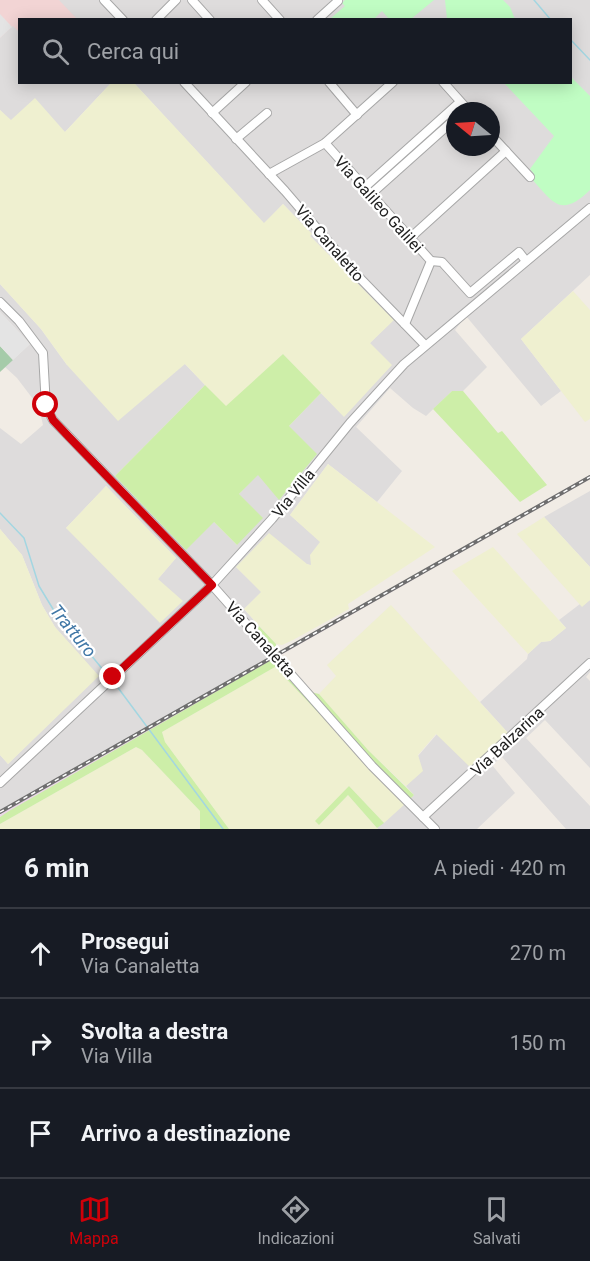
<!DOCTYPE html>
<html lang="it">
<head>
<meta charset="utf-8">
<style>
	body { margin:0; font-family:Roboto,sans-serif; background:#20242c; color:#f1f3f6 }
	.compass { position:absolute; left:446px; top:102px; width:54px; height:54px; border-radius:50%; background:#171b24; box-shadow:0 3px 15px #0003; rotate:288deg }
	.stop { position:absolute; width:18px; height:18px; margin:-14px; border:4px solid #cf0009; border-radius:50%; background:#fff }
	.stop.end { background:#cf0009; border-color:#fff; box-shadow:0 2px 6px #0008 }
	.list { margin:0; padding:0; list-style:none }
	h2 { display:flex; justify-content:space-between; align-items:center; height:78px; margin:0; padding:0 24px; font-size:26px }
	h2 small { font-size:20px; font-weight:400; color:#9ea1a6 }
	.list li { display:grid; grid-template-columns:39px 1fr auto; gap:18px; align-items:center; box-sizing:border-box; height:90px; padding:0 24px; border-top:2px solid #363941 }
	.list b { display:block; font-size:22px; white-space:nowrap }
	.list p { margin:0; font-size:20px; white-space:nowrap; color:#9ea1a6 }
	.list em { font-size:20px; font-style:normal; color:#9ea1a6 }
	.icon { flex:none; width:33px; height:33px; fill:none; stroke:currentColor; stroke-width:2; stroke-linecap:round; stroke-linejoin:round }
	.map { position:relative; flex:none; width:590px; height:829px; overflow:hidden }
	.search { position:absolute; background:#171b24; box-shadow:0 3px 15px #0003; left:18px; right:18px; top:18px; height:66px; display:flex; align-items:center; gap:15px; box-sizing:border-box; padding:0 21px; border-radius:0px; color:#9ea1a6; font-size:22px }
	.sheet { height:348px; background:#171b24 }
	nav { display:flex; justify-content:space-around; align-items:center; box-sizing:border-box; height:84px; border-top:2px solid #363941; background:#171b24; font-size:16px; color:#9ea1a6 }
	nav a { display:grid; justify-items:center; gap:3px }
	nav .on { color:#cf0009 }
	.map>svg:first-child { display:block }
	.residential { fill:#dedcdc; fill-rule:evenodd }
	.commercial { fill:#f2d4d4 }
	.industrial { fill:#ead7e7 }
	.farmland { fill:#eff0d0 }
	.grass { fill:#cdeea8 }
	.cemetery { fill:#a5cba9 }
	.park { fill:#c0fdc3 }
	.parking { fill:#e4e4e4 }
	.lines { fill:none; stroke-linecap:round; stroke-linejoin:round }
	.stream { stroke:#a3d6e1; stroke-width:1.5 }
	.minor-casing { stroke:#a7a7a7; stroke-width:10 }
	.minor { stroke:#fff; stroke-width:8 }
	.rail-casing { stroke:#6e6e6e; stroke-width:4 }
	.rail { stroke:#fff; stroke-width:1.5; stroke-dasharray:4.5; stroke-linecap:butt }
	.route { stroke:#cf0009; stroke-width:8 }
	.labels { text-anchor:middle; stroke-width:4.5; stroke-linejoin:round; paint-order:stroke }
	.street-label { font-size:16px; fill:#202020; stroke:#fff }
	.water-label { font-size:18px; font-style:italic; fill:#4077a6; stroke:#fff }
</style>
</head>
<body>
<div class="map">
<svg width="590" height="829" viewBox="0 0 590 829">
	<rect width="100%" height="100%" fill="#f1ece5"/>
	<g class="residential">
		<path d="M0,0H590V275L521,339L561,391L541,406L466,316L455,330L487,367L463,391H452L426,416L413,408L390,388L356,427L402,471L377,502L328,464L290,515L321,542L311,566L307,564L236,567L262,592L244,609L259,626L252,636L272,657L0,811V755L8,764L98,676L55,627L42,605L22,555L0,529V428L21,444L43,425L39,407L17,378L5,367L30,344L0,312V284L41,329L67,365L185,364L205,385L115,476L214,522L237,545L239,494L258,474L279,499L289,426L321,393L344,416L370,343L393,320L310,236L312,234L283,204L264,224L134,83L570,82V20H20V82L111,83L65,132L10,121L0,110ZM455,111H491V147H455ZM106,486L176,558L158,579L66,528Z"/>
		<path d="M590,491V567L544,517Z"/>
		<path d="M590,600V672L586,677L590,681V768L545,720L526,738L590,806V829H566L502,757L492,765L515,793L477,829H378L377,828L414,795L406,786L422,771L418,756L437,734H509L480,702L527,659L528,654L541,642L550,641L566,628L559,620L580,604L582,606Z"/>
	</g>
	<path class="commercial" d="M0,0H59L77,19L20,20L19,32L13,26L0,38Z"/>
	<g class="industrial">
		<path d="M590,475V479L279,656L277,654Z"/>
		<path d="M272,657L274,659L262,666L0,817V811Z"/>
	</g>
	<g class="farmland">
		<path d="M111,83H134L264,223L283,204L312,234L310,236L394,320L370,343L392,365L344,417L283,354L226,407L185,364L118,421L67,365L41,329L0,284V110L11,120L35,98L65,132Z"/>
		<path d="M573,291L590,310V419L585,422L521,339Z"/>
		<path d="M328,464L435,547L348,604L349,609L293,640L282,645L276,644L244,609L261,592L236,567L269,533L307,564L311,565L310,555L320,542L290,515Z"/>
		<path d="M106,486L176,558L158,579L183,601L160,623L66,528Z"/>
		<path d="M544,517L590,567V600L582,607L517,534Z"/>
		<path d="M0,529L22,555L42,605L55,627L99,676L8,764L0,755Z"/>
		<path d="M493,547L566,628L550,641L541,642L528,654L452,571Z"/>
		<path d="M391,605L509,734L471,768L436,734L418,755L423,771L406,786L368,750L319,694L336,676L327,665Z"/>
		<path d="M275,667L405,804L384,823L349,786L319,825L348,795L378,829H229L165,742L162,732Z"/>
		<path d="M136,747L142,750L200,811V829H0V824Z"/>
	</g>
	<g class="grass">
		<path d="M283,354L321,393L289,426L317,454L279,500L258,475L239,494L263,518L237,545L214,522L186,550L115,476L205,385L226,406Z"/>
		<path d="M452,391H463L498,433L502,431L547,485L520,502L433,409Z"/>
		<path d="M259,626L276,644L277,654L311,692L319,694L368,750L414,795L405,804L275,667L162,732L165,742L229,829H200V811L142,750L136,747L0,824V817L9,811L273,659L252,636Z"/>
		<path d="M349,786L384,823L377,828L348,795L319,825L315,821Z"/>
	</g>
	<path class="cemetery" d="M0,346L13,360L0,372Z"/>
	<g class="park">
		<path d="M345,0H434L411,19H389L382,11L374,19H330L345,6L342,3Z"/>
		<path d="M445,0H503L510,7L515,19H447Z"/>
		<path d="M571,77L590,96V190C560,219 553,202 530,177L534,174L530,169L554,136L504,83L570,82Z"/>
	</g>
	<g class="parking">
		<path d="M0,14L12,27L0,38Z"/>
		<path d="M0,312L30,344L13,360L0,346Z"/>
	</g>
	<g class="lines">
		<g class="stream">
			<path d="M534,0L551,20"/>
			<path d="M570,39L590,60"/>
			<path d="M0,513L24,538L39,586L53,609L109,677"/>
			<path d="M113,681L223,829"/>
		</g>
		<defs>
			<g id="minor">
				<path d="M104,0L123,20"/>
				<path d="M192,0L210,20"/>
				<path d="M262,0L280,20"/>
				<path d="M156,20L176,0"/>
				<path d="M317,20L338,1L337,0"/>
				<path d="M184,82L285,191L357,275L425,345"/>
				<path d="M329,82L357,115"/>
				<path d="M443,82L469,111"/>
				<path d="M212,113L246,82"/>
				<path d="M491,135L530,177"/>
				<path d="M236,139L267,113"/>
				<path d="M325,143L431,261L405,324"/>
				<path d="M269,174L325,143L393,82"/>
				<path d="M365,187L460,102"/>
				<path d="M371,194L455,119"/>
				<path d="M410,238L506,151"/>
				<path d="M431,261L442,262L470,293L519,252L526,261"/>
				<path d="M0,302L19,321L43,353L46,407L53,420L212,585L372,766L435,829"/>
				<path d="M0,783L212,585L272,519L350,423L404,364L590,208"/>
				<path d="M423,817L590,663"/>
			</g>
		</defs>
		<use href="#minor" class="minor-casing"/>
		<use href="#minor" class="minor"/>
		<defs>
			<path id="rail" d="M0,812L590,477"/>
		</defs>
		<use href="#rail" class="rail-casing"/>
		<use href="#rail" class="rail"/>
	</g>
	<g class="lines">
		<path class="route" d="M46,405L53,420L69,437L212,585L113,677"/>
	</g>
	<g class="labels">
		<g class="street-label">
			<text transform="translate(379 204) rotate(48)" y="6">Via Galileo Galilei</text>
			<text transform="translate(330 243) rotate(49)" y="6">Via Canaletto</text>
			<text transform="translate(293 493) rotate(-51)" y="6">Via Villa</text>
			<text transform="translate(261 639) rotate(48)" y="6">Via Canaletta</text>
			<text transform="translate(507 741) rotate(-43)" y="6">Via Balzarina</text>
		</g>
		<g class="water-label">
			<text transform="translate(73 631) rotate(51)" y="6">Tratturo</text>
		</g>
	</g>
</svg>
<svg class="compass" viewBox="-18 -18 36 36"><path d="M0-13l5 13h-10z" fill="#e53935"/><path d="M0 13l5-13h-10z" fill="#9ea1a6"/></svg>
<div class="stop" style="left:46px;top:405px"></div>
<div class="stop end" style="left:113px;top:677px"></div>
<div class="search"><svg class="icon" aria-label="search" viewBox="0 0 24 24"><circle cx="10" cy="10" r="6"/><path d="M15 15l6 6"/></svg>Cerca qui</div>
</div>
<section class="sheet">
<h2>6 min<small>A piedi · 420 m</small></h2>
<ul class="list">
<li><svg class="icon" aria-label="ahead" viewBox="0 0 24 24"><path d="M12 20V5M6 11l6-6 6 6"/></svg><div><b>Prosegui</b><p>Via Canaletta</p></div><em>270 m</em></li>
<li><svg class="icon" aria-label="right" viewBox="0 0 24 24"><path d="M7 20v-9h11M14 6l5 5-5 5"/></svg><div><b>Svolta a destra</b><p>Via Villa</p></div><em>150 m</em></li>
<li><svg class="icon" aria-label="arrive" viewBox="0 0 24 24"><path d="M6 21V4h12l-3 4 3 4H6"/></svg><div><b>Arrivo a destinazione</b></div></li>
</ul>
</section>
<nav>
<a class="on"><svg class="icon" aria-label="map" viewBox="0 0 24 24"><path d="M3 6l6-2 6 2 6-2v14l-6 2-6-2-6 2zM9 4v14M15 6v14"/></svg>Mappa</a>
<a><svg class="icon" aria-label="directions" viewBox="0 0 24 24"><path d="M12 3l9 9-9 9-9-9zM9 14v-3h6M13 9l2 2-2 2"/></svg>Indicazioni</a>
<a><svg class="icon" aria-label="saved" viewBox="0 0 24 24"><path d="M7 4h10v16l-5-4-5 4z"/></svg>Salvati</a>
</nav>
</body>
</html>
